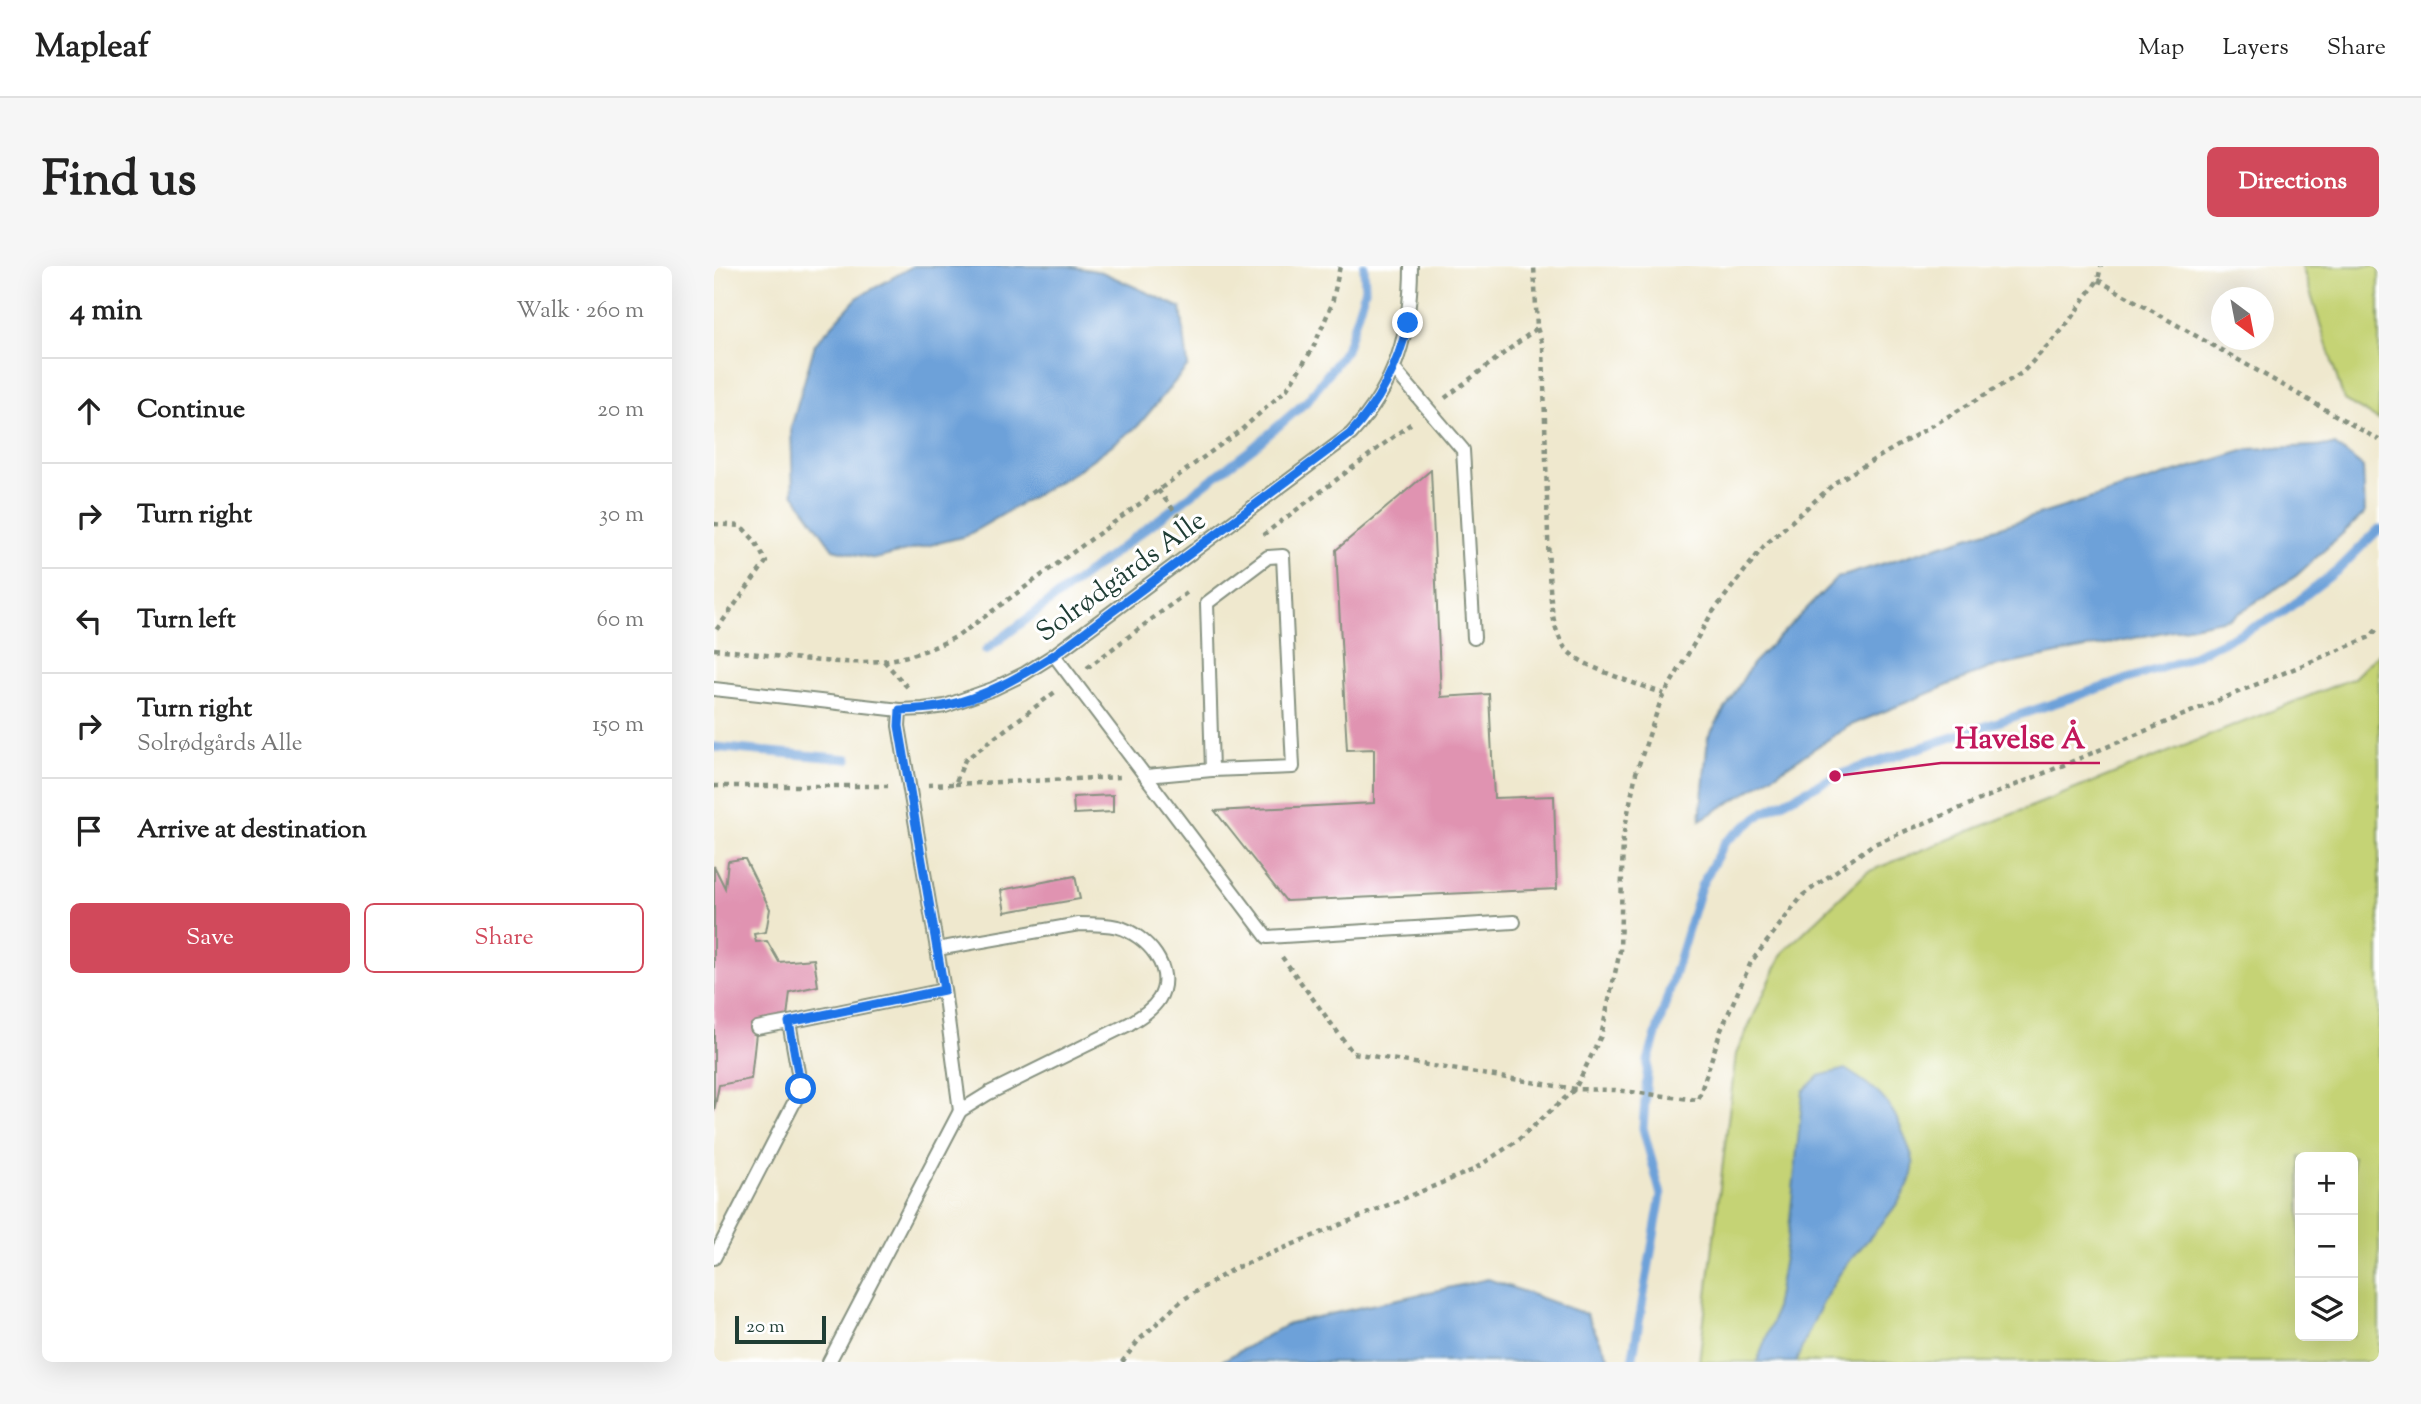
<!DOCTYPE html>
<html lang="en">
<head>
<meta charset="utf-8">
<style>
	body { margin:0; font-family:"Sorts Mill Goudy",serif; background:#f6f6f6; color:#222 }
	.controls { position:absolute; right:21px; bottom:21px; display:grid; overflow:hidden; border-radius:10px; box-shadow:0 7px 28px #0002 }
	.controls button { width:63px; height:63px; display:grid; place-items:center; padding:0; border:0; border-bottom:2px solid #e0e0e0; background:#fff; color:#222; font:35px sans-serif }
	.compass { position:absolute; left:1497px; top:21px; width:63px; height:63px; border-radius:50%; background:#fff; box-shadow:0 7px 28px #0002; rotate:148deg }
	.scale { position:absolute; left:21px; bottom:18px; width:91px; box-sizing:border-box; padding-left:7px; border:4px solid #1f3d34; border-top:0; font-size:19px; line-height:24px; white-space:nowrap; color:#1f3d34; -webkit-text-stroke:5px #fff; paint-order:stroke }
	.stop { position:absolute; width:21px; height:21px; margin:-16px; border:5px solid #1a73e8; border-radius:50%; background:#fff }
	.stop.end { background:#1a73e8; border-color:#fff; box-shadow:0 2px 7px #0008 }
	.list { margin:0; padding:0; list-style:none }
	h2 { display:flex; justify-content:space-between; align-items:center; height:91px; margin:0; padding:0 28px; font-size:30px }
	h2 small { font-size:23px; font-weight:400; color:#767676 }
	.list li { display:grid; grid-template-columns:46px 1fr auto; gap:21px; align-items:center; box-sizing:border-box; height:105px; padding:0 28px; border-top:2px solid #e0e0e0 }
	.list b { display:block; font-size:26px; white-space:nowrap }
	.list p { margin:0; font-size:23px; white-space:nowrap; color:#767676 }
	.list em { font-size:23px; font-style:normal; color:#767676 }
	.actions { display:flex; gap:14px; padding:21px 28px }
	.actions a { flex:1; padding:16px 0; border:2px solid #d1495b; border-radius:10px; text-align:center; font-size:24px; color:#d1495b }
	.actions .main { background:#d1495b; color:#fff }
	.icon { flex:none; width:38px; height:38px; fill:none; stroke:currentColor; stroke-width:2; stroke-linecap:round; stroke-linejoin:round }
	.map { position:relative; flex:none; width:1665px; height:1096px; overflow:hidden; border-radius:10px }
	header { display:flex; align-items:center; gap:42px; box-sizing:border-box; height:98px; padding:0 35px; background:#fff; border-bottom:2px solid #e0e0e0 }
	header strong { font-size:33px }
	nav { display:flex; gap:38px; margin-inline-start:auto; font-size:24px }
	.intro { display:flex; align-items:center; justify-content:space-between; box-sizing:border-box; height:168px; padding:0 42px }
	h1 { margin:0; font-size:49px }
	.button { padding:18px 32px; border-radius:10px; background:#d1495b; color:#fff; font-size:24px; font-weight:700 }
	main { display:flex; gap:42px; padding:0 42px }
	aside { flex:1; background:#fff; border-radius:10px; box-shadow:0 7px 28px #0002 }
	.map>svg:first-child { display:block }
	.green { fill:#c5d375; stroke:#728854; stroke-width:2; fill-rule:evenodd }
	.water { fill:#6da1d9; stroke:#466f86; stroke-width:2 }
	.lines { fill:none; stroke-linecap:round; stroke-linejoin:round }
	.stream { stroke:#6da1d9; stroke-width:9 }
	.building { fill:#e093b1 }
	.service-casing { stroke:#879281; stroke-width:16 }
	.path { stroke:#879281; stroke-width:4.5; stroke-dasharray:5 5; stroke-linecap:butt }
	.service { stroke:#fff; stroke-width:12 }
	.route { stroke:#1a73e8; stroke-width:9 }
	.labels { text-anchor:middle; stroke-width:6; stroke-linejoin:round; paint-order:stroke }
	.street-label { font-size:28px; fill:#1f3d34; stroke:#fff }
	.leader { fill:none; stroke:#c2185b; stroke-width:2.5 }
	.callout-dot { fill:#c2185b; stroke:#fff; stroke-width:2.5 }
	.callout-label { font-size:30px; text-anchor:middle; font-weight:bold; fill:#c2185b; stroke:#fff; stroke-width:6; stroke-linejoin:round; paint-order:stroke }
</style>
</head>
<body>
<header>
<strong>Mapleaf</strong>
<nav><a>Map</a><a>Layers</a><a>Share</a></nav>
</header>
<div class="intro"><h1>Find us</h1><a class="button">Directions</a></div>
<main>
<aside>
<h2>4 min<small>Walk · 260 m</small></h2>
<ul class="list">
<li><svg class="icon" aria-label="ahead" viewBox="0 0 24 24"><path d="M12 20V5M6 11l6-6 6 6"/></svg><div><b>Continue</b></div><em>20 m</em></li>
<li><svg class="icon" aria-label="right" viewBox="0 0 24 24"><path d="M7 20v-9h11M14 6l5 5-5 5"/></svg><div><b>Turn right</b></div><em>30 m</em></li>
<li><svg class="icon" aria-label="left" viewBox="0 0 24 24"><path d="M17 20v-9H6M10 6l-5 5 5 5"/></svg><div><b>Turn left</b></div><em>60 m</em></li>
<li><svg class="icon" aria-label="right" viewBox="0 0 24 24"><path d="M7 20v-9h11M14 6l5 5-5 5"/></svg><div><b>Turn right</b><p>Solrødgårds Alle</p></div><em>150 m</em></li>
<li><svg class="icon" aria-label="arrive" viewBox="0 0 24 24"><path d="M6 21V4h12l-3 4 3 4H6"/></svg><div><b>Arrive at destination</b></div></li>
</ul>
<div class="actions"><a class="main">Save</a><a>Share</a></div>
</aside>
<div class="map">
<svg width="1665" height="1096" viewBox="0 0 1665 1096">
	<rect width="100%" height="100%" fill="#fff"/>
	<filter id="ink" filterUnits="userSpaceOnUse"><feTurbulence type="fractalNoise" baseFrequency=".0143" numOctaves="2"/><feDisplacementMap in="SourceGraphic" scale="14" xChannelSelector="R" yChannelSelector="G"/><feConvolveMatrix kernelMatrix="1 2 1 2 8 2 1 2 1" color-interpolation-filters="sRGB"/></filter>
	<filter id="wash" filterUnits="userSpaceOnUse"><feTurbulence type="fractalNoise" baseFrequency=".00686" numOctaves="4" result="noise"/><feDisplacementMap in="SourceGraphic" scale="28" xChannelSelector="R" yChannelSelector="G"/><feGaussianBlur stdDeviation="1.57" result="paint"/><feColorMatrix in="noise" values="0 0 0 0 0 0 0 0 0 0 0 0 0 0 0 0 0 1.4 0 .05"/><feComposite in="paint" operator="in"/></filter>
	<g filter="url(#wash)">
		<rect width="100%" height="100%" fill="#efe8ce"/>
		<g class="green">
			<path d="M1588,0H1665V154L1630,134Z"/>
			<path d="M1665,387V1096H985L1022,788L1069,686L1153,606L1640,412ZM1586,891H1639V1070H1586Z"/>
		</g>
		<g class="water">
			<path d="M199,0H354L388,6L467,42L474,100L424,160L361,206L252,270L161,293L119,283L79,227L77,162L101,78L143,32Z"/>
			<path d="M1621,179L1649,201L1651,247L1582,310L1517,352L1276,402L1135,460L1032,527L986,554L994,471L1038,398L1123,312L1535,183Z"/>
			<path d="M1131,803C1160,821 1178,835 1190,869C1193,877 1197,886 1199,894C1205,928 1142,982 1125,1009C1108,1036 1094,1066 1082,1096H1043L1059,1054L1075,963L1089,825L1105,810Z"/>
			<path d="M774,1013L872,1048L897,1096H506L576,1057Z"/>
		</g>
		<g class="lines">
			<g class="stream">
				<path d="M272,384L540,181L593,135L632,84L651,24L650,0"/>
				<path d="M0,481L134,493"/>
				<path d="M918,1096L947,929L929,862L934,795L987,620L1011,576L1050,546L1121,510L1468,395L1567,348L1624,304L1665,263"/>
			</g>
		</g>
		<g id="blocks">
			<g class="building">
				<path d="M717,204L727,431L775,428L780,532L840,530L843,623L572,635L501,545L660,537V483L633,484L622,284Z"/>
				<path d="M399,529V546L360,548L359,531Z"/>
				<path d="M27,593H31L56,643L52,666L40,668L42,676L53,675L65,696L100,693L104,720L76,726L73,751L43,758L37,813L5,819L0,845V600L11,622L14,595Z"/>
				<path d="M361,610L366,633L291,646L287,624Z"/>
			</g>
		</g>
	</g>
	<g filter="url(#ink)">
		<use href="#blocks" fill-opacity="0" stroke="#879281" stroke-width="2"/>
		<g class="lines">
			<defs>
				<g id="service">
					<path d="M680,103L749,184L760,372"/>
					<path d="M340,389L553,671L800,656"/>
					<path d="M0,423L186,444L209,443L231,440L279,423L310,408L340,389L637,168C682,119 697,66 697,0"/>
					<path d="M432,510L498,504L579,501L569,290L554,291L493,337L498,504"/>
					<path d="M223,683L365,658C378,658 391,658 404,661C432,669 463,703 445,733C438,744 426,751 415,758L275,827L246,845L230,724"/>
					<path d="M75,756L230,724L185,460L186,444"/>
					<path d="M0,992L87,823L75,756L43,762"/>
					<path d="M115,1096L246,845"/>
				</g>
			</defs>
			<use href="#service" class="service-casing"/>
			<g class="path">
				<path d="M1384,14L1665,174"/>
				<path d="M823,62L829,79L835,308C837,332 837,362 851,382C865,401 927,419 950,428"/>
				<path d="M731,132L823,62L820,0"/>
				<path d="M444,224L476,265"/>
				<path d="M0,258L27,260L41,275L52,296L0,367"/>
				<path d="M549,269L699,156"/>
				<path d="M0,383C55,388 112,400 167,395C195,392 220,382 244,370L527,164L573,123L599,82L618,38L626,0"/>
				<path d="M170,395L195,423"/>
				<path d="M373,402L475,325"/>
				<path d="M241,518L407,511"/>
				<path d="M214,519L241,518L251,494L341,426"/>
				<path d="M0,520H174"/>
				<path d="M568,691L639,787L861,823L901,824L984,834L1007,764L1037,696L1089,629L1158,579L1656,371L1665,361"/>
				<path d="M408,1096L425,1074L467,1035L519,1003L759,904L803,875L861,823L887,770L906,685L909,571L922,507L947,434L998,347L1050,280L1122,216L1308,107L1350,62L1384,14L1387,0"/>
			</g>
			<use href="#service" class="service"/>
		</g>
	</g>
	<g class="lines" filter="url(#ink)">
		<path class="route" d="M87,823L75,756L230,724L185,460L186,444C201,443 216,443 230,440C270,432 307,410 340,389L636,168C666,136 684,99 694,57"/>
	</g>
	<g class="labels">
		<g class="street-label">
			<text transform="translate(406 309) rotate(-36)" y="10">Solrødgårds Alle</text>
		</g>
	</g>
	<path class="leader" d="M1121 510L1227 497H1386"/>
	<circle class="callout-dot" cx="1121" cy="510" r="7"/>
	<g class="callout-label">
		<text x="1306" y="482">Havelse Å</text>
	</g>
</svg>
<div class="controls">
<button>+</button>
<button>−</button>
<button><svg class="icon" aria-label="layers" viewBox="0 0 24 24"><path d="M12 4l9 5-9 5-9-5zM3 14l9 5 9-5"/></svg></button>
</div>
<svg class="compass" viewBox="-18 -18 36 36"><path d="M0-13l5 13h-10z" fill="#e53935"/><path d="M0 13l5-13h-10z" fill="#767676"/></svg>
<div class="scale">20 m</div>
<div class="stop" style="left:87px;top:823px"></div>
<div class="stop end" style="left:694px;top:57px"></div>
</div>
</main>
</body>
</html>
